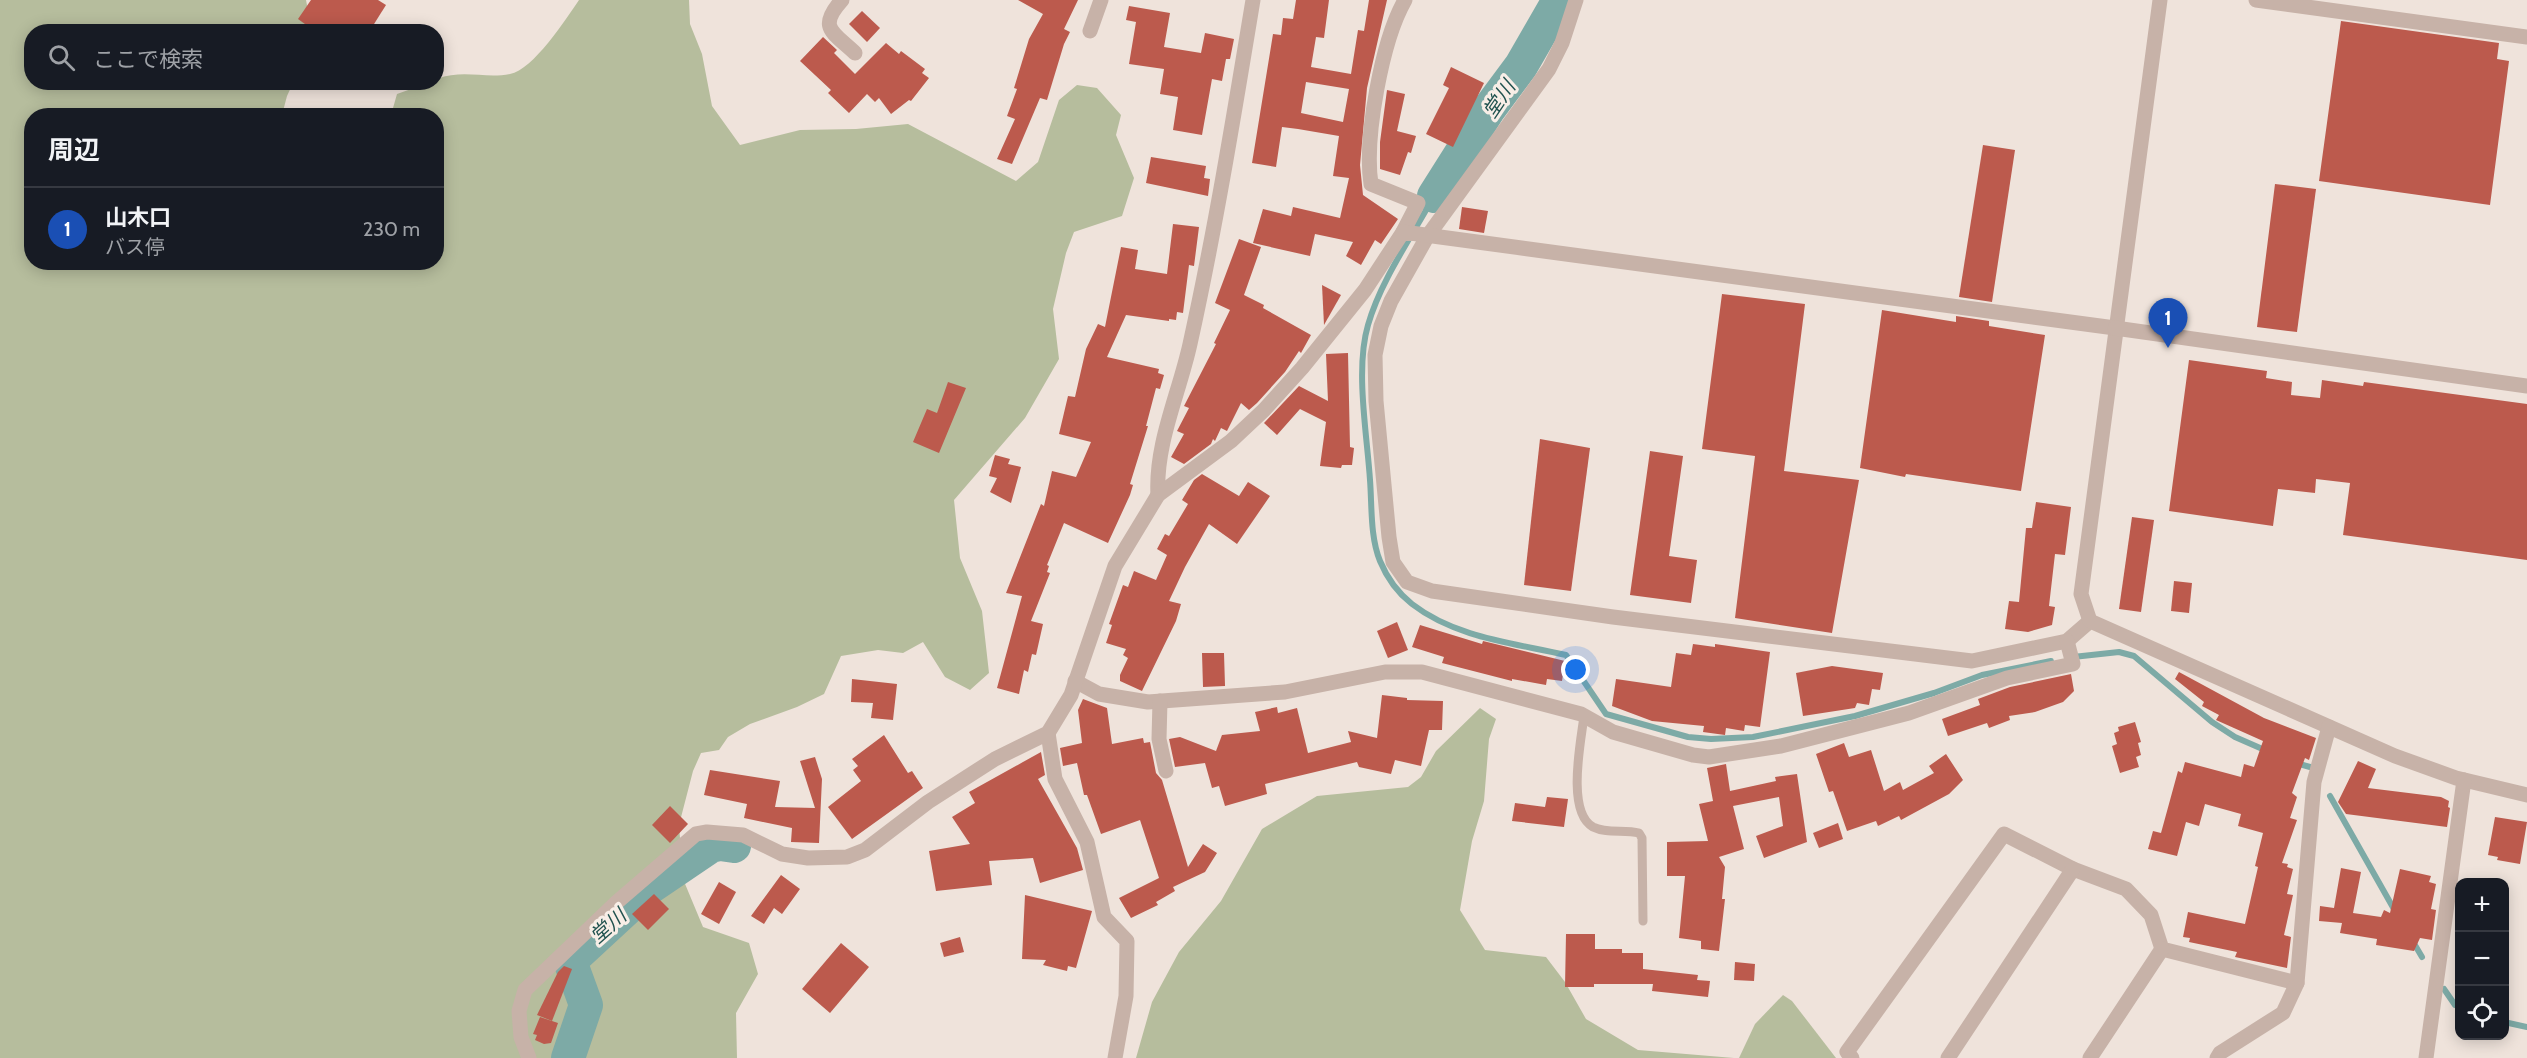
<!DOCTYPE html>
<html lang="ja">
<head>
<meta charset="utf-8">
<style>
	body { margin:0; font-family:Cabin,"Noto Sans JP",sans-serif; background:#20242c; color:#f1f3f6 }
	.controls { position:absolute; right:18px; bottom:18px; display:grid; overflow:hidden; border-radius:12px; box-shadow:0 3px 15px #0003 }
	.controls button { width:54px; height:54px; display:grid; place-items:center; padding:0; border:0; border-bottom:2px solid #363941; background:#171b24; color:#f1f3f6; font:30px sans-serif }
	.you { position:absolute; left:1576px; top:670px; width:21px; height:21px; margin:-15px; border:4px solid #fff; border-radius:50%; background:#1a73e8; box-shadow:0 0 0 9px #1a73e833 }
	.badge { display:grid; place-items:center; width:39px; height:39px; border-radius:50%; background:#93abab; color:#fff; font-size:20px; font-weight:700 }
	.pin { position:absolute; translate:-50% -50px; filter:drop-shadow(0 2px 3px #0008) }
	.pin::after { content:''; position:absolute; top:32px; width:21px; height:18px; background:inherit; clip-path:polygon(0 0,100% 0,50% 100%) }
	.list { margin:0; padding:0; list-style:none }
	h2 { display:flex; justify-content:space-between; align-items:center; height:78px; margin:0; padding:0 24px; font-size:26px }
	h2 small { font-size:20px; font-weight:400; color:#9ea1a6 }
	.list li { display:grid; grid-template-columns:39px 1fr auto; gap:18px; align-items:center; box-sizing:border-box; height:84px; padding:0 24px; border-top:2px solid #363941 }
	.list b { display:block; font-size:22px; white-space:nowrap }
	.list p { margin:0; font-size:20px; white-space:nowrap; color:#9ea1a6 }
	.list em { font-size:20px; font-style:normal; color:#9ea1a6 }
	.icon { flex:none; width:33px; height:33px; fill:none; stroke:currentColor; stroke-width:2; stroke-linecap:round; stroke-linejoin:round }
	.map { position:relative; flex:none; width:2527px; height:1058px; overflow:hidden }
	.search { position:absolute; background:#171b24; box-shadow:0 3px 15px #0003; left:24px; top:24px; width:420px; height:66px; display:flex; align-items:center; gap:15px; box-sizing:border-box; padding:0 21px; border-radius:24px; color:#9ea1a6; font-size:22px }
	.panel { position:absolute; background:#171b24; box-shadow:0 3px 15px #0003; left:24px; top:108px; width:420px; height:162px; border-radius:24px }
	.map>svg:first-child { display:block }
	.green { fill:#b6bd9d }
	.lines { fill:none; stroke-linecap:round; stroke-linejoin:round }
	.stream { stroke:#7daaa6; stroke-width:6 }
	.river { stroke:#7daaa6; stroke-width:34 }
	.building { fill:#bc5a4d; fill-rule:evenodd }
	.service { stroke:#c7b2a8; stroke-width:9 }
	.minor { stroke:#c7b2a8; stroke-width:15 }
	.tertiary { stroke:#c7b2a8; stroke-width:15 }
	.labels { text-anchor:middle; stroke-width:6; stroke-linejoin:round; paint-order:stroke }
	.water-label { font-size:20px; font-style:italic; fill:#21524f; stroke:#f8eee7 }
</style>
</head>
<body>
<div class="map">
<svg width="2527" height="1058" viewBox="0 0 2527 1058">
	<rect width="100%" height="100%" fill="#efe3db"/>
	<g class="green">
		<path d="M0,0H306L312,31L32,32V82L293,83L287,96L282,115L32,116V262H436V116L391,115L397,94L428,83L436,82L437,79C463,69 485,79 510,74C533,70 566,19 579,0H689L690,24L702,54L712,106L740,145L800,130L856,129L908,124L1016,181L1038,162L1059,100L1077,85L1097,88L1121,115L1116,135L1134,178L1122,216L1074,232L1066,253L1053,309L1059,359L1025,418L954,500L960,558L982,611L989,673L970,690L945,677L923,642L903,653L878,650L841,656L824,694L797,707L750,724L728,737L719,750L701,753L693,771L679,825L683,879L703,927L749,943L758,974L736,1013L737,1058H0Z"/>
		<path d="M1480,708L1496,719L1489,739L1484,801L1472,841L1460,910L1485,950L1546,957L1565,982L1586,1019L1638,1050L1734,1058H1136L1152,1002L1179,952L1221,901L1262,829L1317,796L1408,787L1421,777L1436,751Z"/>
		<path d="M1783,995L1792,1001L1836,1058H1739L1755,1024Z"/>
	</g>
	<g class="lines">
		<g class="stream">
			<path d="M1434,196C1412,236 1380,282 1368,325C1355,369 1367,434 1370,480C1372,505 1370,537 1380,561C1387,578 1398,593 1412,604C1456,638 1514,643 1566,655L1606,714L1688,737L1711,739L1753,737L1855,716L1934,693L1982,675L2051,661"/>
			<path d="M2073,657L2119,652L2134,656L2212,722L2235,737L2267,751"/>
			<path d="M2296,763L2310,767"/>
			<path d="M2330,796L2395,911"/>
			<path d="M2412,940L2422,957"/>
			<path d="M2444,989L2455,1005L2460,1007"/>
			<path d="M2504,1022L2527,1027"/>
		</g>
		<g class="river">
			<path d="M1434,196L1489,109L1521,66L1559,0"/>
			<path d="M568,1058L586,1005L570,961L649,888L711,846L720,844L734,846"/>
		</g>
	</g>
	<g class="building">
		<path d="M311,0H378L386,5L369,32H316L298,19Z"/>
		<path d="M1018,0H1078L1064,29L1070,32L1064,44L1047,100L1040,98L1012,164L997,159L1015,119L1007,116L1017,89L1014,88L1029,39L1043,14Z"/>
		<path d="M1296,0H1329L1324,38L1316,37L1311,67L1351,74L1358,30L1364,31L1369,0H1387L1367,88L1360,165L1363,195L1398,219L1381,244L1375,240L1361,265L1346,256L1353,242L1315,234L1310,256L1253,243L1263,209L1291,216L1293,207L1340,218L1349,178L1333,176L1339,136L1298,129L1282,127L1276,167L1252,163L1273,34L1281,35L1283,18L1293,19ZM1306,82L1349,89L1343,122L1301,113Z"/>
		<path d="M1129,6L1170,13L1164,47L1201,53L1205,33L1234,39L1230,59H1226L1222,81L1212,79L1202,135L1173,130L1178,97L1160,94L1164,69L1129,64L1136,22L1126,20Z"/>
		<path d="M862,11L880,28L867,42L849,24Z"/>
		<path d="M2341,21L2499,43L2497,59L2509,61L2490,205L2319,181Z"/>
		<path d="M823,37L837,50L834,53L855,74L886,43L899,54L901,51L925,69L922,73L929,78L911,101L909,100L891,114L879,98L875,102L867,94L849,113L828,93L831,90L800,61Z"/>
		<path d="M1451,67L1484,83L1453,147L1426,134L1449,88L1443,85Z"/>
		<path d="M1387,90L1405,94L1397,131L1416,136L1411,153L1408,152L1400,175L1380,169V142Z"/>
		<path d="M1983,145L2015,150L1992,302L1959,297Z"/>
		<path d="M1151,157L1206,166L1204,178L1210,179L1208,196L1146,183Z"/>
		<path d="M2275,184L2316,189L2297,332L2257,327Z"/>
		<path d="M1462,207L1488,211L1484,233L1459,229Z"/>
		<path d="M1173,224L1199,227L1194,266L1189,265L1183,313L1177,312L1176,320L1169,319V321L1126,315L1107,357L1159,369L1158,373L1164,375L1160,389L1156,388L1146,426H1148L1130,484L1133,485L1130,495L1108,543L1064,523L1047,565L1049,566L1047,572L1050,573L1031,621L1043,624L1036,655L1032,654L1028,672L1024,670L1019,694L997,688L1022,596L1006,593L1041,504L1044,506L1052,471L1076,477L1091,442L1059,434L1068,396L1075,397L1086,349L1098,324L1105,327L1121,247L1138,250L1135,269L1167,274Z"/>
		<path d="M1239,239L1261,247L1244,295L1264,305L1263,308L1311,335L1301,353L1299,351L1285,372L1257,403L1249,410L1241,403L1227,431L1221,428L1215,441L1213,439L1211,444L1184,464L1171,457L1184,434L1177,431L1189,408L1184,406L1216,344L1214,343L1230,310L1215,303Z"/>
		<path d="M1322,285L1341,295L1324,325Z"/>
		<path d="M1722,294L1805,304L1784,471L1859,480L1832,633L1735,618L1755,456L1702,449Z"/>
		<path d="M1882,310L1956,322V316L1989,321V326L2045,335L2021,491L1906,474L1905,477L1860,468Z"/>
		<path d="M1348,353L1350,447L1354,448L1352,465H1342L1341,468L1320,466L1326,422L1300,409L1277,435L1264,423L1299,386L1328,401L1326,354Z"/>
		<path d="M2189,360L2267,371L2266,378L2292,382L2291,395L2320,398L2322,380L2363,386L2364,382L2527,404V560L2343,535L2350,483L2316,479L2315,493L2278,489L2273,526L2169,511Z"/>
		<path d="M948,382L966,388L939,453L913,442L927,409L937,413Z"/>
		<path d="M1540,439L1590,448L1571,591L1524,585Z"/>
		<path d="M1650,451L1683,456L1669,556L1697,560L1691,603L1630,595Z"/>
		<path d="M995,455L1010,459L1008,464L1021,467L1011,503L990,492L997,478L989,476Z"/>
		<path d="M1202,474L1239,496L1248,482L1270,496L1237,544L1209,524L1185,567L1169,601L1181,604L1176,621L1142,691L1120,681V675L1128,658L1123,655L1126,649L1106,643L1112,625L1109,624L1123,585L1128,587L1134,571L1156,580L1167,555L1157,549L1165,534L1169,536L1188,504L1182,500L1194,480Z"/>
		<path d="M2036,502L2071,507L2065,555L2055,554L2049,606L2055,607L2052,625L2028,632L2005,629L2009,601L2019,602L2026,528H2032Z"/>
		<path d="M2132,517L2154,520L2141,612L2119,609Z"/>
		<path d="M2174,581L2192,583L2189,613L2171,611Z"/>
		<path d="M1397,622L1408,650L1388,658L1377,631Z"/>
		<path d="M1420,625L1482,644L1483,641L1565,661L1562,681L1547,679L1546,685L1512,679V681L1442,663L1444,657L1412,647Z"/>
		<path d="M1693,644L1715,647V644L1770,652L1760,727L1745,725L1744,731L1726,728L1725,735L1703,732L1704,726L1652,721L1612,706L1616,679L1671,687L1676,653L1691,655Z"/>
		<path d="M1202,653H1224L1225,686L1203,687Z"/>
		<path d="M1832,666L1883,673L1880,690L1872,689L1869,705L1857,703L1855,708L1803,716L1796,673Z"/>
		<path d="M2179,672L2264,718L2316,738L2309,760L2305,758L2292,793L2297,797L2290,818L2297,820L2282,863L2288,864L2287,867L2293,869L2287,894L2293,895L2284,935L2291,937L2287,968L2235,957L2237,952L2189,942L2190,938L2183,937L2188,912L2245,924L2258,867L2255,866L2263,833L2238,826L2241,814L2205,804L2199,826L2186,822L2177,856L2148,849L2153,831L2161,833L2178,771L2182,773L2185,762L2241,777L2244,764L2254,767L2263,741L2216,720L2219,715L2202,706L2204,702L2175,679Z"/>
		<path d="M2071,674L2074,691L2063,702L2035,712L2009,716L2010,720L1989,728L1987,723L1948,736L1942,719L1980,705L1978,699L2010,687Z"/>
		<path d="M852,679L897,684L893,720L871,718L873,703L851,702Z"/>
		<path d="M1382,695L1407,698V700L1443,701L1442,730H1429L1421,766L1395,760L1391,774L1359,767L1357,762L1265,784L1267,794L1225,806L1219,786L1212,788L1205,763L1175,767L1169,739L1180,737L1216,751L1222,735L1260,731L1255,712L1277,707L1278,713L1297,708L1308,753L1351,742L1348,731L1377,738Z"/>
		<path d="M1083,699L1107,708L1112,744L1143,738L1144,743L1150,742L1156,773L1162,780L1188,867L1203,844L1217,853L1205,872L1173,887L1175,891L1156,902L1158,905L1131,918L1119,898L1159,878L1140,820L1101,834L1087,795H1084L1077,763L1063,766L1060,748L1082,743L1078,710Z"/>
		<path d="M2135,722L2141,742L2138,743L2141,755L2136,757L2139,767L2120,773L2112,746L2117,744L2114,733L2119,731L2118,727Z"/>
		<path d="M884,735L908,773L912,771L923,788L852,839L828,807L861,781L853,770L858,766L852,759Z"/>
		<path d="M1844,743L1849,757L1871,750L1884,791L1900,782L1903,790L1934,773L1929,766L1946,754L1963,780L1949,794L1901,820L1899,816L1878,826L1876,821L1847,831L1833,791L1829,792L1816,754Z"/>
		<path d="M1041,752L1045,775L1038,779L1077,848L1083,870L1040,883L1033,858L989,861L992,885L936,891L929,851L970,844L952,817L975,803L969,792Z"/>
		<path d="M815,757L822,779L819,843L791,842L792,828L744,818L747,804L704,795L710,770L780,781L775,807L815,808L800,761Z"/>
		<path d="M2358,761L2376,769L2368,788L2441,797L2449,801L2448,807L2450,808L2447,827L2346,814L2338,802Z"/>
		<path d="M1726,764L1730,791L1776,781L1775,777L1797,774L1807,842L1764,858L1756,836L1783,826L1779,797L1733,806L1744,849L1719,857L1725,867L1722,899H1725L1719,951L1701,949V941L1679,938L1685,876H1667V842L1708,841L1699,804L1713,801L1707,768Z"/>
		<path d="M1547,797L1568,799L1564,827L1512,821L1515,803L1545,807Z"/>
		<path d="M670,806L688,824L670,843L652,825Z"/>
		<path d="M2495,817L2527,822L2520,864L2497,860L2498,857L2488,855Z"/>
		<path d="M1838,823L1843,839L1819,848L1813,833Z"/>
		<path d="M2341,868L2361,872L2353,913L2381,917L2384,910L2390,913L2400,869L2431,876L2429,882L2436,884L2431,909L2436,910L2432,940L2420,938L2414,951L2376,945L2377,939L2340,933L2342,923L2319,921L2320,906L2334,908Z"/>
		<path d="M781,875L800,889L782,914L774,908L764,924L751,916Z"/>
		<path d="M719,882L736,892L719,924L701,914Z"/>
		<path d="M654,894L669,909L648,930L632,914Z"/>
		<path d="M1025,895L1092,911L1076,968L1068,966L1067,971L1043,965L1046,960L1022,959Z"/>
		<path d="M1566,934H1595V949H1622V953H1643V969L1698,975L1697,980L1710,981L1708,997L1652,991L1653,984H1594V987H1565Z"/>
		<path d="M960,937L964,952L944,957L940,943Z"/>
		<path d="M841,943L869,967L830,1013L802,989Z"/>
		<path d="M1735,962L1755,964L1754,981L1734,980Z"/>
		<path d="M564,966L572,969L552,1021L537,1015L558,972Z"/>
		<path d="M540,1017L558,1023L551,1043L544,1044L535,1040L537,1035L533,1034Z"/>
	</g>
	<g class="lines">
		<path class="service" d="M1584,716C1581,741 1566,812 1593,827C1607,834 1625,829 1639,833L1642,838L1643,921"/>
		<g class="minor">
			<path d="M842,0C817,28 833,32 855,53"/>
			<path d="M1576,0L1562,43L1549,69L1427,237L1391,301L1381,326L1375,355L1376,401L1389,537L1393,562L1407,582L1432,591L1613,617L1972,661L2067,641L2090,621"/>
			<path d="M2160,0L2081,594L2090,621L2395,756L2456,778L2527,795"/>
			<path d="M2256,0L2527,37"/>
			<path d="M1090,31L1101,0"/>
			<path d="M1403,232L1418,203L1371,184C1364,138 1382,40 1405,0"/>
			<path d="M1158,495C1155,444 1179,394 1190,344C1215,231 1234,115 1253,0"/>
			<path d="M1075,681L1099,694L1148,702L1285,692L1385,672H1422L1581,714L1613,732L1693,755L1709,757L1781,746L1909,713L2007,678L2073,664L2067,641"/>
			<path d="M1160,701L1159,739L1166,771"/>
			<path d="M1048,733L1055,779L1087,842L1104,917L1127,941L1126,996L1115,1058"/>
			<path d="M529,1058L521,1037L519,1011L525,990L617,902L696,834L707,832L743,835L782,854L808,858L847,857L865,850L928,802L995,759L1048,733L1071,695L1115,566L1158,495L1231,441L1264,410L1302,368L1365,290L1403,232L2115,328"/>
			<path d="M1852,1058L1847,1052L2004,834L2073,869L2126,889L2151,915L2162,949L2297,983"/>
			<path d="M1948,1058L2073,869"/>
			<path d="M2090,1058L2162,949"/>
			<path d="M2217,1058L2220,1053L2283,1013L2297,983L2314,782L2329,727"/>
			<path d="M2426,1058L2464,780"/>
		</g>
		<path class="tertiary" d="M2115,328L2527,386"/>
	</g>
	<g class="labels">
		<g class="water-label">
			<text transform="translate(1499 99) rotate(-56)" y="7">堂川</text>
			<text transform="translate(608 926) rotate(-42)" y="7">堂川</text>
		</g>
	</g>
</svg>
<div class="controls">
<button>+</button>
<button>−</button>
<button><svg class="icon" aria-label="locate" viewBox="0 0 24 24"><circle cx="12" cy="12" r="6"/><path d="M12 2v4M12 18v4M2 12h4M18 12h4"/></svg></button>
</div>
<div class="you"></div>
<div class="pin badge" style="left:2168px;top:348px;background:#1a4fb4">1</div>
<div class="search"><svg class="icon" aria-label="search" viewBox="0 0 24 24"><circle cx="10" cy="10" r="6"/><path d="M15 15l6 6"/></svg>ここで検索</div>
<section class="panel">
<h2>周辺<small></small></h2>
<ul class="list">
<li><span class="badge" style="background:#1a4fb4">1</span><div><b>山木口</b><p>バス停</p></div><em>230 m</em></li>
</ul>
</section>
</div>
</body>
</html>
